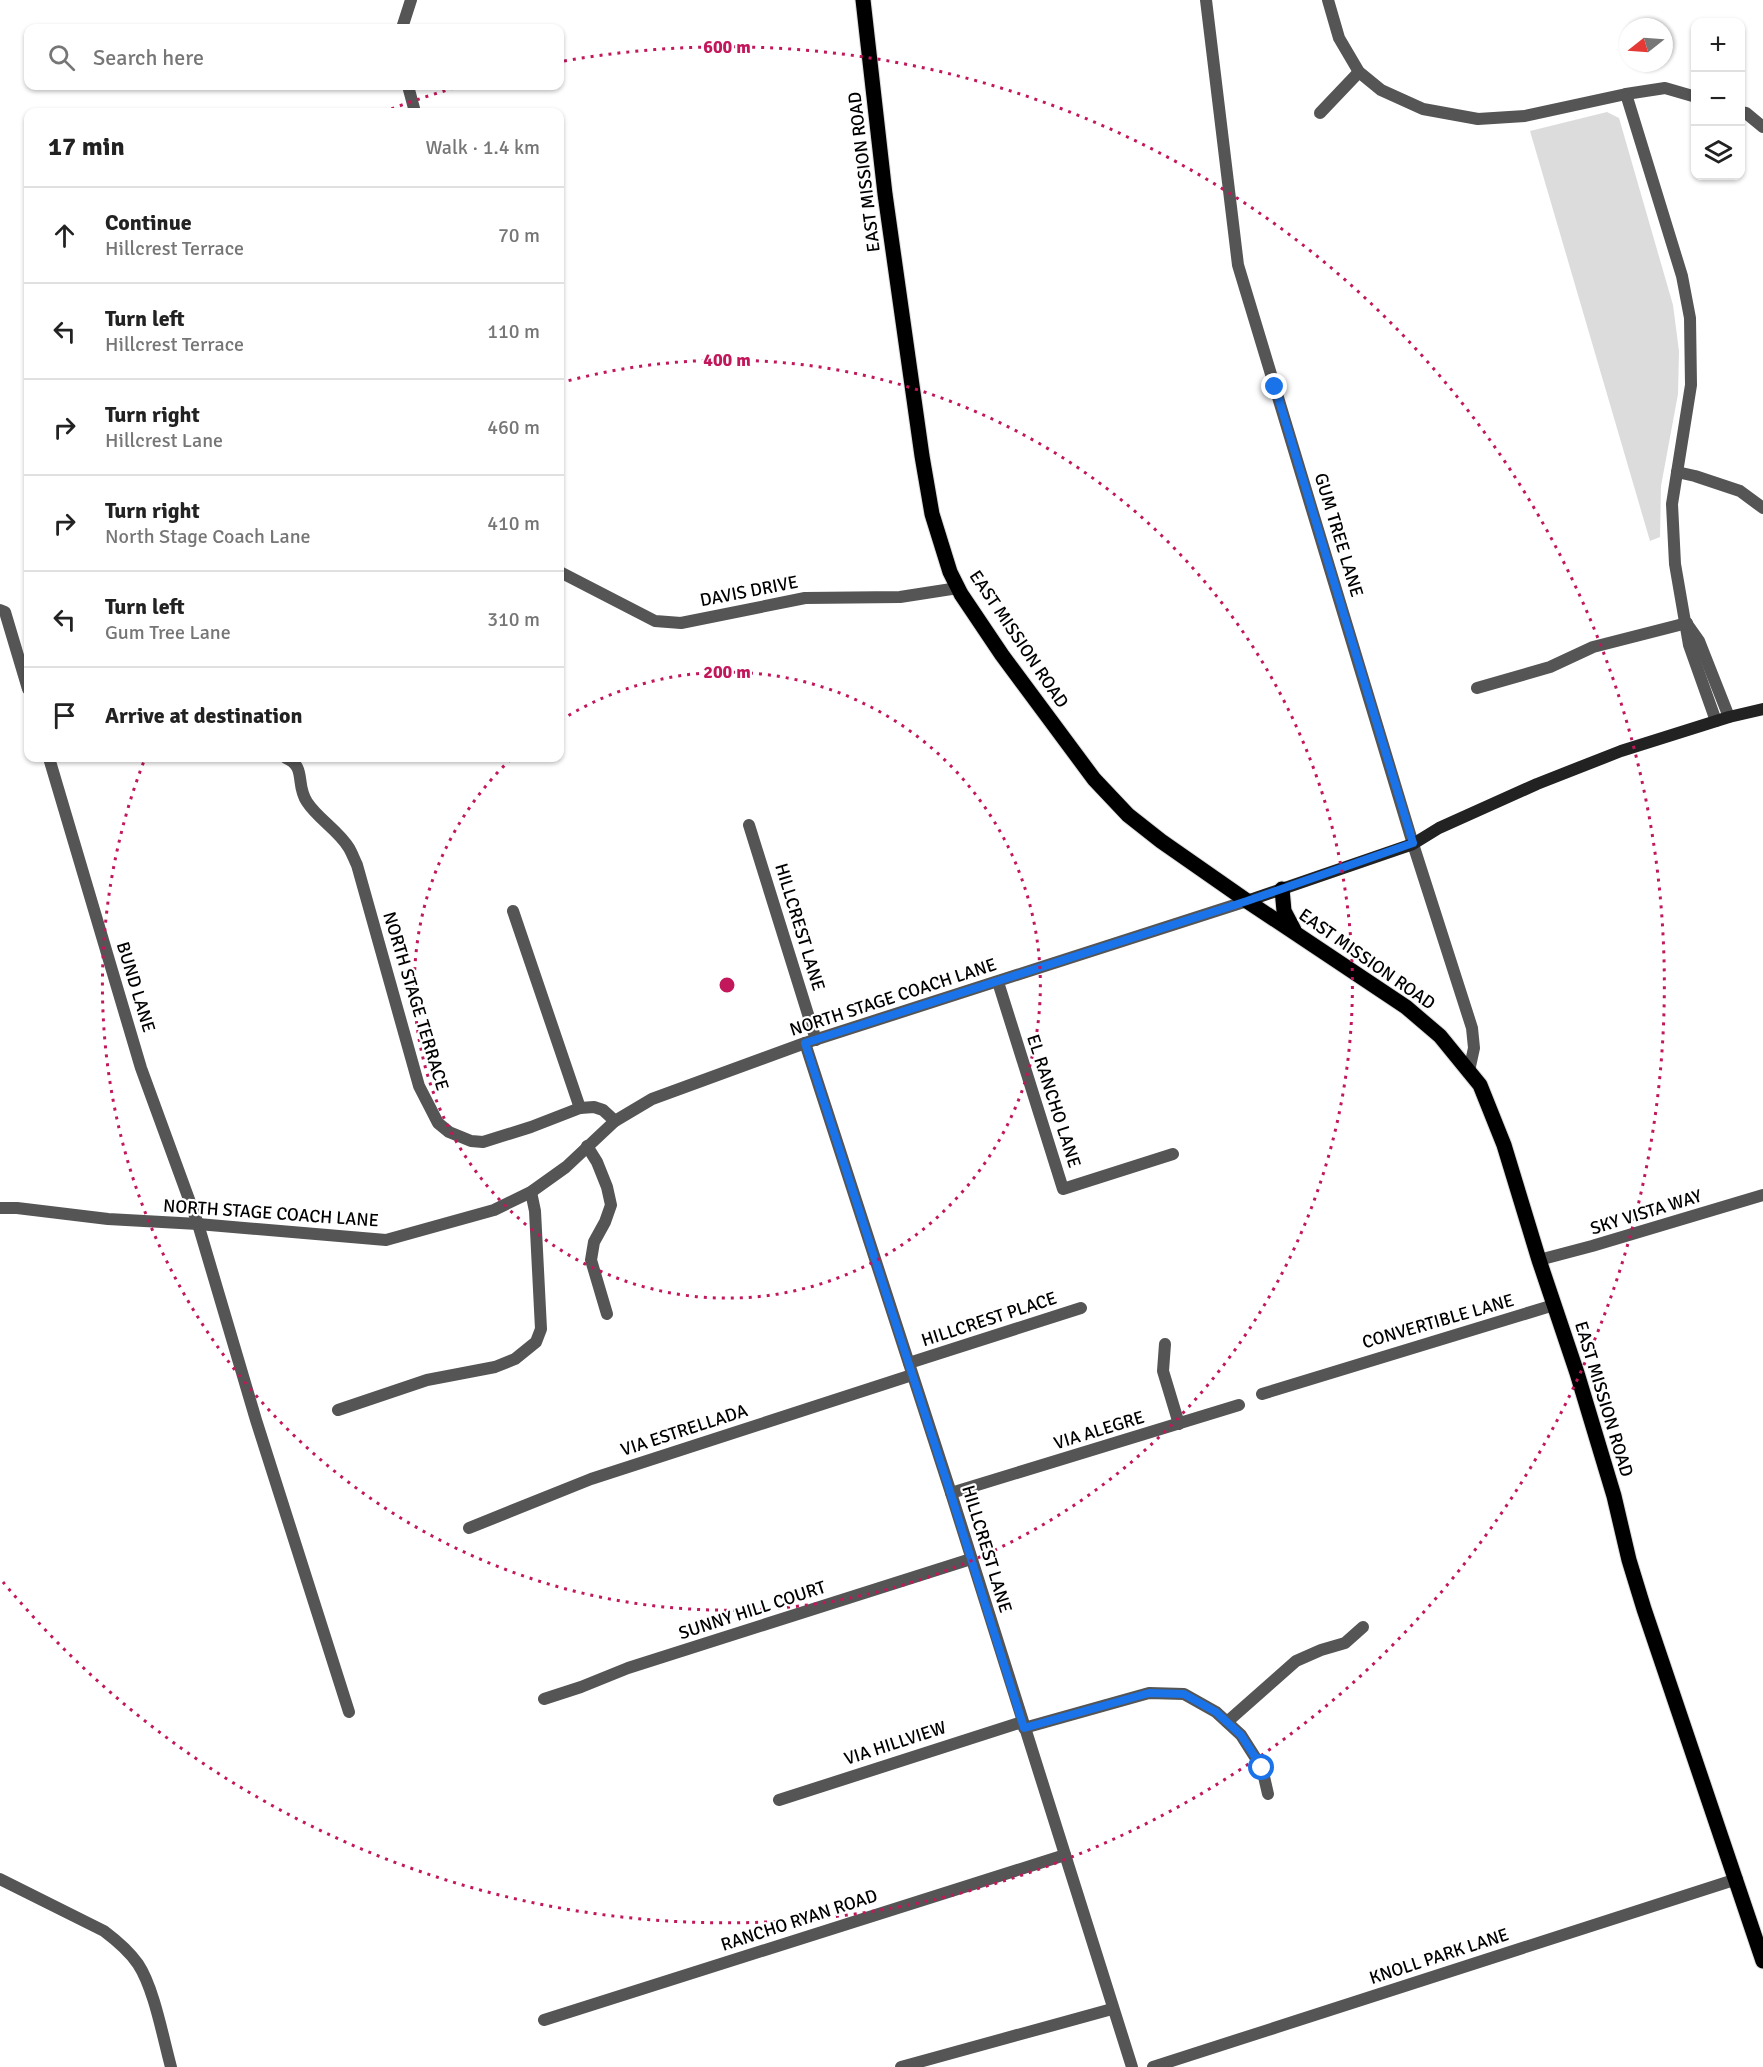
<!DOCTYPE html>
<html lang="en">
<head>
<meta charset="utf-8">
<style>
	body { margin:0; font-family:Signika,sans-serif; background:#f6f6f6; color:#222 }
	.controls { position:absolute; right:18px; top:18px; display:grid; overflow:hidden; border-radius:12px; box-shadow:0 2px 4px #0004 }
	.controls button { width:54px; height:54px; display:grid; place-items:center; padding:0; border:0; border-bottom:2px solid #e0e0e0; background:#fff; color:#222; font:30px sans-serif }
	.compass { position:absolute; left:1619px; top:18px; width:54px; height:54px; border-radius:50%; background:#fff; box-shadow:0 2px 4px #0004; rotate:253deg }
	.stop { position:absolute; width:18px; height:18px; margin:-14px; border:4px solid #1a73e8; border-radius:50%; background:#fff }
	.stop.end { background:#1a73e8; border-color:#fff; box-shadow:0 2px 6px #0008 }
	.list { margin:0; padding:0; list-style:none }
	h2 { display:flex; justify-content:space-between; align-items:center; height:78px; margin:0; padding:0 24px; font-size:26px }
	h2 small { font-size:20px; font-weight:400; color:#767676 }
	.list li { display:grid; grid-template-columns:39px 1fr auto; gap:18px; align-items:center; box-sizing:border-box; height:96px; padding:0 24px; border-top:2px solid #e0e0e0 }
	.list b { display:block; font-size:22px; white-space:nowrap }
	.list p { margin:0; font-size:20px; white-space:nowrap; color:#767676 }
	.list em { font-size:20px; font-style:normal; color:#767676 }
	.icon { flex:none; width:33px; height:33px; fill:none; stroke:currentColor; stroke-width:2; stroke-linecap:round; stroke-linejoin:round }
	.map { position:relative; flex:none; width:1763px; height:2067px; overflow:hidden }
	.search { position:absolute; background:#fff; box-shadow:0 2px 4px #0004; left:24px; top:24px; width:540px; height:66px; display:flex; align-items:center; gap:15px; box-sizing:border-box; padding:0 21px; border-radius:12px; color:#767676; font-size:22px }
	.panel { position:absolute; background:#fff; box-shadow:0 2px 4px #0004; left:24px; top:108px; width:540px; height:654px; border-radius:12px }
	.map>svg:first-child { display:block }
	.park { fill:#dcdcdc }
	.lines { fill:none; stroke-linecap:round; stroke-linejoin:round }
	.primary-casing { stroke:#dbdbdb; stroke-width:17 }
	.minor { stroke:#555; stroke-width:12 }
	.tertiary { stroke:#555; stroke-width:12 }
	.secondary { stroke:#222; stroke-width:12 }
	.primary { stroke:#000; stroke-width:15 }
	.route { stroke:#1a73e8; stroke-width:8 }
	.ring { fill:none; stroke:#c2185b; stroke-width:3; stroke-dasharray:3 6 }
	.labels { text-anchor:middle; stroke-width:4.5; stroke-linejoin:round; paint-order:stroke }
	.street-label { font-size:18px; fill:#000; stroke:#fff }
	.centre { fill:#c2185b; stroke:#fff; stroke-width:3 }
	.ring-label { font-size:18px; text-anchor:middle; font-weight:bold; fill:#c2185b; stroke:#fff; stroke-width:4.5; stroke-linejoin:round; paint-order:stroke }
</style>
</head>
<body>
<div class="map">
<svg width="1763" height="2067" viewBox="0 0 1763 2067">
	<rect width="100%" height="100%" fill="#fff"/>
	<path class="park" d="M1607,112L1619,118L1673,305L1679,351L1678,394L1661,486L1660,537L1650,541L1530,131Z"/>
	<g class="lines">
		<defs>
			<g id="primary">
				<path d="M863,0L885,194L922,456L932,514L950,572L961,594L1002,655L1094,779L1128,815L1161,841L1247,901L1406,1007L1440,1036L1480,1085L1504,1145L1539,1260L1577,1373L1614,1496L1629,1560L1644,1609L1763,1961"/>
				<path d="M1282,889L1284,911L1294,930"/>
			</g>
		</defs>
		<use href="#primary" class="primary-casing"/>
		<g class="minor">
			<path d="M1328,0L1339,38L1359,72L1381,90L1423,109L1478,119L1525,116L1626,94L1665,88L1696,97"/>
			<path d="M402,28L411,0"/>
			<path d="M408,86L415,112"/>
			<path d="M1626,94L1682,276L1690,318L1691,385L1672,504L1675,564L1689,645L1716,721"/>
			<path d="M1740,112L1746,113L1763,127"/>
			<path d="M1320,113L1359,72"/>
			<path d="M1677,472L1695,476L1740,491L1763,508"/>
			<path d="M560,572L655,621L681,623L805,598L900,597L958,588"/>
			<path d="M0,610L5,612L28,689"/>
			<path d="M1687,624L1699,641L1729,717"/>
			<path d="M1477,688L1550,667L1593,647L1687,623"/>
			<path d="M49,758L141,1068L198,1224L256,1420L349,1712"/>
			<path d="M286,758C307,767 295,784 307,802C318,819 338,830 349,848C352,853 354,859 357,865L419,1086L438,1123L449,1132L471,1141L483,1142L531,1127L580,1108L594,1107L603,1110L615,1121"/>
			<path d="M749,825L816,1040"/>
			<path d="M513,911L580,1108"/>
			<path d="M998,982L1063,1189L1173,1154"/>
			<path d="M805,1043L951,1493L1132,2067"/>
			<path d="M587,1146L597,1162L607,1187L611,1205L605,1222L594,1242L591,1260L607,1314"/>
			<path d="M0,1208H17L108,1219L198,1224L386,1240L494,1210L531,1192L566,1167L615,1121L652,1099L805,1043L1247,901"/>
			<path d="M1539,1260L1592,1246L1763,1195"/>
			<path d="M1165,1344L1163,1371L1179,1424"/>
			<path d="M909,1363L1081,1308"/>
			<path d="M1262,1394L1554,1305"/>
			<path d="M338,1410L427,1380L495,1367L515,1359L536,1342L541,1329L535,1211L531,1192"/>
			<path d="M951,1493L1239,1405"/>
			<path d="M469,1528L591,1479L912,1375"/>
			<path d="M544,1699L581,1687L628,1668L971,1559"/>
			<path d="M1227,1722L1296,1661L1321,1650L1345,1643L1363,1627"/>
			<path d="M1024,1728L1149,1693L1184,1694L1216,1712L1241,1735L1262,1768L1268,1794"/>
			<path d="M779,1800L1022,1722"/>
			<path d="M0,1879L104,1931C116,1940 129,1951 138,1964C154,1988 163,2038 171,2067"/>
			<path d="M544,2020L1065,1855"/>
			<path d="M901,2067L1112,2009"/>
			<path d="M1153,2067L1737,1879"/>
		</g>
		<path class="tertiary" d="M1206,0L1238,265L1413,844L1472,1028L1474,1048L1469,1071"/>
		<path class="secondary" d="M1247,901L1413,844L1439,828L1537,784L1621,751L1729,717L1763,709"/>
		<use href="#primary" class="primary"/>
	</g>
	<g class="lines">
		<path class="route" d="M1262,1768L1241,1735L1216,1712L1184,1694L1149,1693L1024,1728L947,1482L805,1043L1247,901L1413,843L1275,387"/>
	</g>
	<g class="ring">
		<path d="M561 720A313 313 0 1 1 512 758"/>
		<path d="M560 383A625 625 0 1 1 144 761"/>
		<path d="M383 112A938 938 0 0 1 461 86M564 61A938 938 0 1 1 3 1582"/>
	</g>
	<g class="labels">
		<g class="street-label">
			<text transform="translate(864 172) rotate(-97)" y="6">EAST MISSION ROAD</text>
			<text transform="translate(1339 535) rotate(73)" y="6">GUM TREE LANE</text>
			<text transform="translate(749 591) rotate(-11)" y="6">DAVIS DRIVE</text>
			<text transform="translate(1019 639) rotate(56)" y="6">EAST MISSION ROAD</text>
			<text transform="translate(800 927) rotate(73)" y="6">HILLCREST LANE</text>
			<text transform="translate(1367 959) rotate(35)" y="6">EAST MISSION ROAD</text>
			<text transform="translate(136 987) rotate(73)" y="6">BUND LANE</text>
			<text transform="translate(893 997) rotate(-18)" y="6">NORTH STAGE COACH LANE</text>
			<text transform="translate(416 1001) rotate(73)" y="6">NORTH STAGE TERRACE</text>
			<text transform="translate(1054 1101) rotate(72)" y="6">EL RANCHO LANE</text>
			<text transform="translate(1646 1212) rotate(-17)" y="6">SKY VISTA WAY</text>
			<text transform="translate(271 1213) rotate(4)" y="6">NORTH STAGE COACH LANE</text>
			<text transform="translate(989 1319) rotate(-18)" y="6">HILLCREST PLACE</text>
			<text transform="translate(1438 1321) rotate(-16)" y="6">CONVERTIBLE LANE</text>
			<text transform="translate(1604 1399) rotate(73)" y="6">EAST MISSION ROAD</text>
			<text transform="translate(684 1430) rotate(-18)" y="6">VIA ESTRELLADA</text>
			<text transform="translate(1099 1430) rotate(-17)" y="6">VIA ALEGRE</text>
			<text transform="translate(987 1549) rotate(73)" y="6">HILLCREST LANE</text>
			<text transform="translate(752 1610) rotate(-18)" y="6">SUNNY HILL COURT</text>
			<text transform="translate(895 1743) rotate(-18)" y="6">VIA HILLVIEW</text>
			<text transform="translate(799 1920) rotate(-18)" y="6">RANCHO RYAN ROAD</text>
			<text transform="translate(1439 1956) rotate(-18)" y="6">KNOLL PARK LANE</text>
		</g>
	</g>
	<circle cx="727" cy="985" r="9" class="centre"/>
	<g class="ring-label">
		<text x="727" y="53">600 m</text>
		<text x="727" y="366">400 m</text>
		<text x="727" y="678">200 m</text>
	</g>
</svg>
<div class="controls">
<button>+</button>
<button>−</button>
<button><svg class="icon" aria-label="layers" viewBox="0 0 24 24"><path d="M12 4l9 5-9 5-9-5zM3 14l9 5 9-5"/></svg></button>
</div>
<svg class="compass" viewBox="-18 -18 36 36"><path d="M0-13l5 13h-10z" fill="#e53935"/><path d="M0 13l5-13h-10z" fill="#767676"/></svg>
<div class="stop" style="left:1262px;top:1768px"></div>
<div class="stop end" style="left:1275px;top:387px"></div>
<div class="search"><svg class="icon" aria-label="search" viewBox="0 0 24 24"><circle cx="10" cy="10" r="6"/><path d="M15 15l6 6"/></svg>Search here</div>
<section class="panel">
<h2>17 min<small>Walk · 1.4 km</small></h2>
<ul class="list">
<li><svg class="icon" aria-label="ahead" viewBox="0 0 24 24"><path d="M12 20V5M6 11l6-6 6 6"/></svg><div><b>Continue</b><p>Hillcrest Terrace</p></div><em>70 m</em></li>
<li><svg class="icon" aria-label="left" viewBox="0 0 24 24"><path d="M17 20v-9H6M10 6l-5 5 5 5"/></svg><div><b>Turn left</b><p>Hillcrest Terrace</p></div><em>110 m</em></li>
<li><svg class="icon" aria-label="right" viewBox="0 0 24 24"><path d="M7 20v-9h11M14 6l5 5-5 5"/></svg><div><b>Turn right</b><p>Hillcrest Lane</p></div><em>460 m</em></li>
<li><svg class="icon" aria-label="right" viewBox="0 0 24 24"><path d="M7 20v-9h11M14 6l5 5-5 5"/></svg><div><b>Turn right</b><p>North Stage Coach Lane</p></div><em>410 m</em></li>
<li><svg class="icon" aria-label="left" viewBox="0 0 24 24"><path d="M17 20v-9H6M10 6l-5 5 5 5"/></svg><div><b>Turn left</b><p>Gum Tree Lane</p></div><em>310 m</em></li>
<li><svg class="icon" aria-label="arrive" viewBox="0 0 24 24"><path d="M6 21V4h12l-3 4 3 4H6"/></svg><div><b>Arrive at destination</b></div></li>
</ul>
</section>
</div>
</body>
</html>
